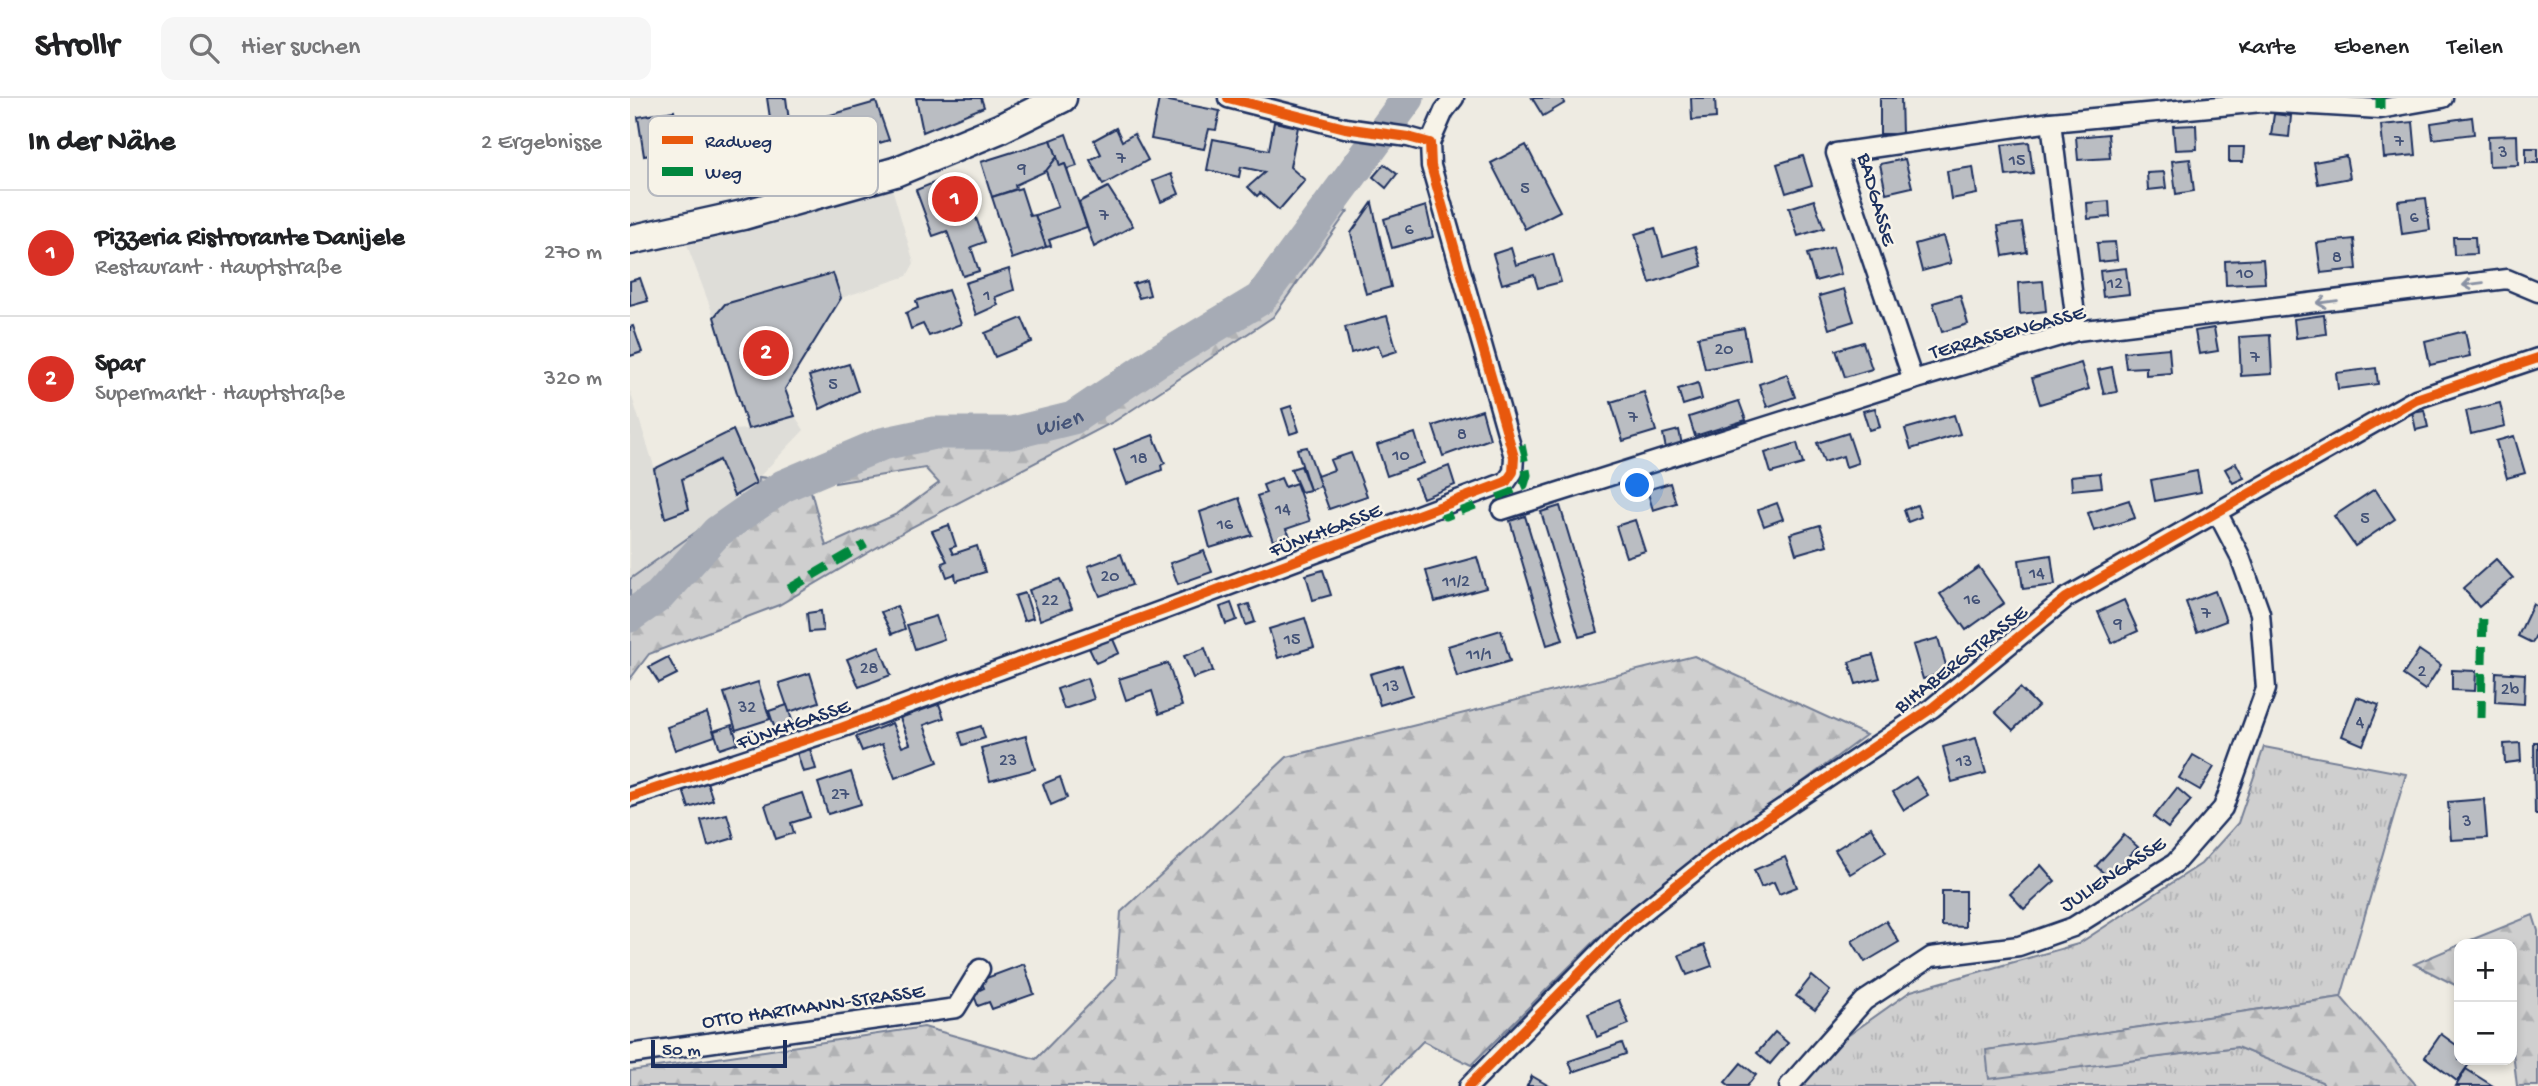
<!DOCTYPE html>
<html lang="de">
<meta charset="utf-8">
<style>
:root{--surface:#fff;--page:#f6f6f6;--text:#202124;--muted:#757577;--line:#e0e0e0;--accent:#d93025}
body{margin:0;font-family:"Gochi Hand",sans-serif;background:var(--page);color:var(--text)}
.controls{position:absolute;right:21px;bottom:21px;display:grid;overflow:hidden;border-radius:14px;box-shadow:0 4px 10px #0003}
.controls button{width:63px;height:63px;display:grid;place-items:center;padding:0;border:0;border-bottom:2px solid var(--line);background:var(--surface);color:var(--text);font:35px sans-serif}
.scale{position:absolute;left:21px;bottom:18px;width:136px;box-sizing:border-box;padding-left:7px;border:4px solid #1b2f5e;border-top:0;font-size:19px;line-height:24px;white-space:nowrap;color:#1b2f5e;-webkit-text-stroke:5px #f7f3e8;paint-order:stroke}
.you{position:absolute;left:1008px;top:388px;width:24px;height:24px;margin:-18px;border:5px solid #fff;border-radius:50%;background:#1a73e8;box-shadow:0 0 0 10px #1a73e833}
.badge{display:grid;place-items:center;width:46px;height:46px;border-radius:50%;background:var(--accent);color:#fff;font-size:23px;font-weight:700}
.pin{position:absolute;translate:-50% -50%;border:4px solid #fff;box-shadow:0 2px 7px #0006}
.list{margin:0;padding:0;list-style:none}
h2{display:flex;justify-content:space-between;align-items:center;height:91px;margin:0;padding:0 28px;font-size:30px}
h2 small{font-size:23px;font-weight:400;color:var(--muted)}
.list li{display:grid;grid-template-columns:46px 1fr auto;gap:21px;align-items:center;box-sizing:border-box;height:126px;padding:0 28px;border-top:2px solid var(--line)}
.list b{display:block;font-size:26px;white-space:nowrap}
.list p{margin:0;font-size:23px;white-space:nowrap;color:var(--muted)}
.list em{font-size:23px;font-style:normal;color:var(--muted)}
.icon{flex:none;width:38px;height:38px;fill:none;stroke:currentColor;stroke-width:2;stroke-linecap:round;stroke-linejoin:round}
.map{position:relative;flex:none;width:1908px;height:988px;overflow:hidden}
header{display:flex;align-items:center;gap:42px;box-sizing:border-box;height:98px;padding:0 35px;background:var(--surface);border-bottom:2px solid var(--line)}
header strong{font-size:33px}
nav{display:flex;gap:38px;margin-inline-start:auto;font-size:24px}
.search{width:490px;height:63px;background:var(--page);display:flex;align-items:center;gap:18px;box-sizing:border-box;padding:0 24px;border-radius:14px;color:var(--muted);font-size:26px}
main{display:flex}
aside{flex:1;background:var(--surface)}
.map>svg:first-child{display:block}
</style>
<header>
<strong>Strollr</strong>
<div class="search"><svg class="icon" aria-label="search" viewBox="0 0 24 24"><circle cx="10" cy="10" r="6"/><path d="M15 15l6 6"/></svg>Hier suchen</div>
<nav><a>Karte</a><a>Ebenen</a><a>Teilen</a></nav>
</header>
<main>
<aside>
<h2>In der Nähe<small>2 Ergebnisse</small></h2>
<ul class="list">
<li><span class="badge">1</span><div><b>Pizzeria Ristrorante Danijele</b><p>Restaurant · Hauptstraße</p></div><em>270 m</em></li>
<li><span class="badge">2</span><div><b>Spar</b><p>Supermarkt · Hauptstraße</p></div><em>320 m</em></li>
</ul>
</aside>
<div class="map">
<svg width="1908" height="988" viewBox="0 0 1908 988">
<defs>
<pattern id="grass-tufts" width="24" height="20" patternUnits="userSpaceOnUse" patternTransform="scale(1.75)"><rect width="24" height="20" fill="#cfcfcf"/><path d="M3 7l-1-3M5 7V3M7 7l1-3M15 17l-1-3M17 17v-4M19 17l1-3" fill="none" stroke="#b1b2b4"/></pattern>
<pattern id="forest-firs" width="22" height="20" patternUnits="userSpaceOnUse" patternTransform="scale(1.75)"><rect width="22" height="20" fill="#cfcfcf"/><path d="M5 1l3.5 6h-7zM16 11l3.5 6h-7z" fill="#b1b2b4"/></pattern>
</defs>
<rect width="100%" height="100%" fill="#eeebe2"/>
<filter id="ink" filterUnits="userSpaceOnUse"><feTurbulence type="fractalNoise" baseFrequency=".0143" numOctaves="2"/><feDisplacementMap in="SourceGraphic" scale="14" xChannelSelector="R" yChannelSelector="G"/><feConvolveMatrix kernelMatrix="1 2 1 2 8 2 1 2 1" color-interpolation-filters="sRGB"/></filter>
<g filter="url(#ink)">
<polygon fill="#deddd8" points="262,90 284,165 277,178 211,200 155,291 165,318 174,332 129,379 128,390 0,481 0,293 25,371 103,332 117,331 84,219 57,147"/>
<polygon fill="url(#grass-tufts)" stroke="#757f96" stroke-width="2" points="1634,649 1776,676 1711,899 1357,952 1359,980 1607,949 1693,984 1694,988 1167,988 1199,951 1281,893 1448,846 1571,766 1608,725"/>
<g fill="url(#forest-firs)" stroke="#757f96" stroke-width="2">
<polygon points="718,113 643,219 485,323 280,430 149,507 19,556 0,581 0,481 128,390 129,379 179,386 196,448 267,416 309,385 295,370 205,385 207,374 261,348 378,347 445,323 536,265 628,211 702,116"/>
<polygon points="1064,558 1236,637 984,824 841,967 793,943 750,988 0,988 0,973 294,929 406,961 486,879 491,814 657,659"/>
<polygon points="1903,817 1908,833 1908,988 1887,988 1882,946 1882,846 1831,846"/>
<polygon points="1829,847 1829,889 1784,866"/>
<polygon points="1711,899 1787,988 1694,988 1692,984 1607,949 1359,981 1356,952"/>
</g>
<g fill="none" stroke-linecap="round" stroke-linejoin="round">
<path stroke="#a6abb5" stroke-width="33" id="s1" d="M0,518L29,498L87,434L153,388L252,346L304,335H382L443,320L527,263L630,201L778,0"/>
</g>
<g fill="#babdc2" stroke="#1b2f5e" stroke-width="2">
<polygon points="137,0 156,0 160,30 142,33"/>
<polygon points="286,0 351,0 354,9 293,34"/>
<polygon points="902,0 932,0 935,5 913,18"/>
<polygon points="1061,0 1085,0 1086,20 1062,22"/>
<polygon points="1250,0 1271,0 1272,36 1250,36"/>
<polygon points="529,1 590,13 586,32 579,31 574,51 521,41"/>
<polygon points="246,4 259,42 201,60 190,20"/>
<polygon points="44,13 50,52 14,58 8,19"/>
<polygon points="1644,16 1661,18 1659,39 1641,37"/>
<polygon points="1842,19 1844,36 1803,41 1801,25"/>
<polygon points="644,24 668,29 660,69 675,82 649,112 630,95 627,98 618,89 635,74 611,69 609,79 577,72 583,41 639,52"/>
<polygon points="1783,24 1786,57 1754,60 1751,27"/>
<polygon points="1566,27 1567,51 1545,52 1543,28"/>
<polygon points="486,30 492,43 504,36 518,62 473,87 460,62 471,56 464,42"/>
<polygon points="436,36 447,68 437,71 435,66 430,68 421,42"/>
<polygon points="1478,36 1480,60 1448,62 1446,39"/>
<polygon points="1887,37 1888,67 1859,68 1858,38"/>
<polygon points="421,42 427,59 416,73 385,87 386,91 362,99 351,64"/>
<polygon points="1399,44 1403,75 1376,78 1372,47"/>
<polygon points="896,47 930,113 895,131 861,65"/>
<polygon points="1599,49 1614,49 1613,64 1599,64"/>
<rect x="1896" y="50" width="12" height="15"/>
<polygon points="1173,58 1182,87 1156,95 1147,66"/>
<polygon points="1716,58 1720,80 1688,86 1684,64"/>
<polygon points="427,59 430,68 435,66 457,129 419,142 421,148 416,149 405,117 428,109 416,73"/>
<polygon points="1275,61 1282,89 1256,95 1250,66"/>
<polygon points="1560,61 1564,93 1546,96 1542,63"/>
<polygon points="754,66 767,76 756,90 743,79"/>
<polygon points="1343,69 1347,96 1321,101 1317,73"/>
<polygon points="1534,74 1536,90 1518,92 1517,75"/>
<polygon points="541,76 549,96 531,104 523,83"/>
<polygon points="306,84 309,93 333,85 355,144 341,149 349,173 333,178 317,133 303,138 286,92"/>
<polygon points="478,89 503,128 464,149 449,104"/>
<polygon points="391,90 400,118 405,117 416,149 382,161 362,99"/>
<polygon points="1796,100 1800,132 1772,136 1768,103"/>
<polygon points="1184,102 1194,130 1168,138 1159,110"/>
<polygon points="1479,103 1480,119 1458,121 1457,105"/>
<polygon points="742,105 761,189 736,196 721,135"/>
<polygon points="796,108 803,139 762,150 754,121"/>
<polygon points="1392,125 1397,154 1373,158 1368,128"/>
<polygon points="1025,130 1033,158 1066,148 1072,168 1020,185 1005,136"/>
<polygon points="1313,138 1321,165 1292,173 1285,146"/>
<polygon points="1823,139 1845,139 1846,156 1824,157"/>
<polygon points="1724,141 1727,171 1691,175 1687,145"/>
<polygon points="1485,144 1487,162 1469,164 1467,145"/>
<polygon points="1203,149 1211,176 1185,183 1177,156"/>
<polygon points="881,150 886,167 923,156 931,184 908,190 904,177 872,186 863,156"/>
<polygon points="1633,161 1635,185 1596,187 1595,163"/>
<polygon points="1496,170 1499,196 1473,199 1470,173"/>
<polygon points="379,171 384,192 365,199 368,207 346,217 335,185"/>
<polygon points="203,175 211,200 155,291 165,318 118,331 84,219 95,206"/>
<polygon points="10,180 18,203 0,208 0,183"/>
<polygon points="516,182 520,197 509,200 503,186"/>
<polygon points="1413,183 1416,213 1390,216 1388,185"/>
<polygon points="1214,191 1224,223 1199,231 1189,198"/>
<polygon points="318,192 331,226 299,238 293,226 281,231 276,215 288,210 286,203"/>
<polygon points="1330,197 1338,226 1312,234 1303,205"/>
<polygon points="1694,217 1696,236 1666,240 1664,221"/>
<polygon points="757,218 767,253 752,258 748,247 721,255 715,229"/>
<polygon points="392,220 402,244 365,259 355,235"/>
<polygon points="3,228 12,254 0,258 0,229"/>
<polygon points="1114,230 1120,262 1075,271 1068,239"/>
<polygon points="1584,230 1588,253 1569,256 1565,233"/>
<polygon points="1835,233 1840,258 1800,267 1795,243"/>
<polygon points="1640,237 1642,276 1611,278 1609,239"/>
<polygon points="1233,244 1242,271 1215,279 1206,252"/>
<polygon points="1539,250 1541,275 1516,277 1516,269 1496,270 1494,254"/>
<polygon points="1451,265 1459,291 1410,306 1402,280"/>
<polygon points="219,266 228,293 190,311 179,278"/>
<polygon points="1482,269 1487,294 1474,296 1468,272"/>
<polygon points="1746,270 1748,286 1708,291 1706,275"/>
<polygon points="1157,276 1165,299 1137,309 1129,286"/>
<polygon points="1068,285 1072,301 1053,307 1048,291"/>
<polygon points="1014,294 1026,333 993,343 981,304"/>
<polygon points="1109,303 1116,322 1065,338 1059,319"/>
<polygon points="1870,305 1875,328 1841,336 1836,313"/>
<polygon points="661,308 669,333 660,336 652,311"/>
<polygon points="1245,310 1250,329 1239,332 1233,313"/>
<polygon points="852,312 860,341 813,358 803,328"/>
<polygon points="1794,312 1798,329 1786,332 1782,314"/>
<polygon points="1324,317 1330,336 1281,351 1275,331"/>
<polygon points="103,332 126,385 104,398 89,362 52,381 59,411 35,420 24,371"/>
<polygon points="1049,332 1052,347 1036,351 1033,336"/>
<polygon points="785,335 794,365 757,378 747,347"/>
<polygon points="1218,335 1228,365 1216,369 1213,358 1194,364 1187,345"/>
<polygon points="523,337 535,365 531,367 532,372 497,386 484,352"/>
<polygon points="1884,338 1895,375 1877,380 1866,343"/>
<polygon points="1167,345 1173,366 1141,375 1135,355"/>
<polygon points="677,349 691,388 680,392 667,351"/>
<polygon points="721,355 737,398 699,411 687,378 704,372 700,362"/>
<polygon points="1606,365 1614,380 1603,385 1595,371"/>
<polygon points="671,368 680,392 671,394 661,371"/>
<polygon points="819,368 825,387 793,400 785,381"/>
<polygon points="1567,373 1571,394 1525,403 1521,382"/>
<polygon points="1470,375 1472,389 1442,392 1441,378"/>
<polygon points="651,380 655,389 666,385 680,423 656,431 660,438 643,443 627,398 636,395 633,387"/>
<polygon points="1040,385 1046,405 1023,412 1017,392"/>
<polygon points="1745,391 1765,421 1725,448 1704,418"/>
<polygon points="609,400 622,437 580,450 570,414"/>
<polygon points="1499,402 1505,420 1464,433 1458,415"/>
<polygon points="1147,405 1153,421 1134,428 1128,412"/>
<polygon points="1287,407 1291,419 1278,424 1274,412"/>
<polygon points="930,408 968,534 949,539 911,414"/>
<polygon points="895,418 933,542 917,547 880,423"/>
<polygon points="1005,422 1015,453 996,459 986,428"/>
<polygon points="319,427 326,448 320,450 323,456 347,448 355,474 326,483 325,476 317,479 312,465 317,463 302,433"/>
<polygon points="1190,427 1197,447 1166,456 1160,436"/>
<polygon points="574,453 582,474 548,486 540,465"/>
<polygon points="491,456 502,487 470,498 458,468"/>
<polygon points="1421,457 1425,487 1393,491 1389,462"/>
<polygon points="847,459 856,490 805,504 796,473"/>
<polygon points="1866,461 1883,480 1849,509 1833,490"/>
<polygon points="1349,469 1374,505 1336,532 1310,496"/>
<polygon points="693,472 701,497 683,502 676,477"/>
<polygon points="430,481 442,510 410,522 399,492"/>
<polygon points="1585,493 1596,523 1567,534 1556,504"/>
<polygon points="395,495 403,520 394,523 385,498"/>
<polygon points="1494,502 1508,533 1482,545 1468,514"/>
<polygon points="601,505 607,522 596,526 590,509"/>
<polygon points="619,506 625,524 616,527 610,509"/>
<polygon points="1903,506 1908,509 1908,533 1902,545 1888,538"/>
<polygon points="267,508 275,531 262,536 251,514"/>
<polygon points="191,513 193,533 179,534 177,515"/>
<polygon points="306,518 314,541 285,551 277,527"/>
<polygon points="675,520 684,549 648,560 639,531"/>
<polygon points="871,532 880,563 827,579 818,548"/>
<polygon points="482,539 489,555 466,565 459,550"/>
<polygon points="1308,540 1318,574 1293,581 1283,547"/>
<polygon points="249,548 261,577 229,589 217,561"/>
<polygon points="575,550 583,573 563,580 554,558"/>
<polygon points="1789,552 1811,567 1795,592 1773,577"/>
<polygon points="1243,557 1250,580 1226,586 1219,564"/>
<polygon points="38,559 47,576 29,585 19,569"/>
<polygon points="538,565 552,608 529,616 522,593 496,602 489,581"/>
<polygon points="772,567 782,597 750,607 740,576"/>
<polygon points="1822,572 1846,573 1845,593 1822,592"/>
<polygon points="1866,574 1895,576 1894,606 1865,604"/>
<polygon points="180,575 189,604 159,614 149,585"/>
<polygon points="457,580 464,601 434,611 427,591"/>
<polygon points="128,584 140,621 106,632 94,595"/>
<polygon points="1390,590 1408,608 1383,632 1365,614"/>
<polygon points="1727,599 1749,607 1733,647 1712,638"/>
<polygon points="309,606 314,620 294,627 308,664 265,680 252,646 232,653 226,639 262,625 272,649 280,646 270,620"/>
<polygon points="157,607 163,625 145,631 139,613"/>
<polygon points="77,615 85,638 45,652 37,629"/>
<polygon points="102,627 108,645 90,651 84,633"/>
<polygon points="351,628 355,640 333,647 329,635"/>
<polygon points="396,638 405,671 360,683 351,650"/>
<polygon points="1346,640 1356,675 1322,684 1313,649"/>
<polygon points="1904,644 1908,644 1908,716 1905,716"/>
<polygon points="1890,645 1891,663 1875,665 1874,646"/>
<polygon points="180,651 186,671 173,674 167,655"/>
<polygon points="1563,657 1584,669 1570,692 1549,680"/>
<polygon points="221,674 231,706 198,716 188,685"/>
<polygon points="430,679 437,700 421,707 413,686"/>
<polygon points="1286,679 1298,697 1274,712 1263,694"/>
<polygon points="77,684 83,702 59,710 53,692"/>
<polygon points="1547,690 1561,702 1538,730 1524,719"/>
<polygon points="172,695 180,719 161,725 164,735 146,741 135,707"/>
<polygon points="1854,701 1857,740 1821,742 1818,704"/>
<polygon points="97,716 104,740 78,748 71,722"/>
<polygon points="1241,729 1256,754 1220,776 1205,752"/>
<polygon points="1494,737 1508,749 1479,780 1466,768"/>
<polygon points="1155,759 1167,789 1149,796 1144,784 1131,789 1124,772"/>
<polygon points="1411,767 1425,783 1394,811 1380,796"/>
<polygon points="1312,793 1335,793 1335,829 1312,828"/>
<polygon points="1256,823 1269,844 1235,864 1222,843"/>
<polygon points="1074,847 1082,868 1057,877 1049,857"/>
<polygon points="394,866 404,896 362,911 359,904 348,908 343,895 354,890 351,882"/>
<polygon points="1182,878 1200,893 1185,912 1166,898"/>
<polygon points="989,902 999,926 967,939 958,915"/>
<polygon points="1145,934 1158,945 1140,966 1127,955"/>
<polygon points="1811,936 1829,949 1829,962 1842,962 1827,983 1795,959"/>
<polygon points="992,945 996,956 943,974 939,963"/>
<polygon points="1111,965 1126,977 1117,988 1100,988 1095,984"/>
<polygon points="1836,971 1863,988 1826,988"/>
<polygon points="902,978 919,988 897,988"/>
</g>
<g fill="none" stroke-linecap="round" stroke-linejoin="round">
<g stroke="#1b2f5e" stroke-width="23">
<g id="minor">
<polyline points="1421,24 1447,233"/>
<polyline points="800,45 814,13 824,0"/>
<polyline points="1283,282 1206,55 1421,24 1632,4 1750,11 1813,0"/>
<polyline points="872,412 1283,282 1447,233 1877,181 1908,194"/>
<polyline points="0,699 211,630 536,511 876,384 883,374 884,359 801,68 800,45 778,39 715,30 598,0"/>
<polyline points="0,956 326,910 350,871"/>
<polyline points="839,988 998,826 1092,751 1302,610 1436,500 1786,301 1908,260"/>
<polyline points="1159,988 1234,903 1301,859 1389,848 1443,829 1545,765 1593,710 1636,591 1630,515 1609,456 1587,414"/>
</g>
</g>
<g stroke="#1b2f5e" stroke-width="33">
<polyline id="primary" points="0,142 113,117 265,74 369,31 432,0"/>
</g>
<use href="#minor" stroke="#f7f3e8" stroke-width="18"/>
<use href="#primary" stroke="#f7f3e8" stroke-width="28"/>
<g stroke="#00873e" stroke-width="9" stroke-dasharray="18 9" stroke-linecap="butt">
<polyline points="1750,0 1750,11"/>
<polyline points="867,398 894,387 897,377 891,347"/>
<polyline points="808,409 816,418 845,407"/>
<polyline points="159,491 236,446"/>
<polyline points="1851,620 1853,515"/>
</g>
<g stroke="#f7f3e8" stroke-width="15">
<g id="cycleway">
<polyline points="0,699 211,630 536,511 876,384 883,374 884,359 801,68 800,45 778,39 715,30 598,0"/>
<polyline points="839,988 998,826 1092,751 1302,610 1436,500 1786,301 1908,260"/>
</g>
</g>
<use href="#cycleway" stroke="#e8590c" stroke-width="10"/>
</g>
<defs><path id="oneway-shaft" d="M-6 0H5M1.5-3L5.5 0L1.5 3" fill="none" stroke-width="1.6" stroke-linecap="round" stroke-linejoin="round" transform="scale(1.75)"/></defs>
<g stroke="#8991a3">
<use href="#oneway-shaft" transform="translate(1843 186) rotate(173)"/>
<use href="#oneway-shaft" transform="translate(1697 204) rotate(173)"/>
</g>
</g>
<g text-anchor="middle" stroke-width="5" stroke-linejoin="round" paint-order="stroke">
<g font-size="18" fill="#435277">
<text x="1769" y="48">7</text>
<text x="1873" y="59">3</text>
<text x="491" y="65">7</text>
<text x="1387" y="67">15</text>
<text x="392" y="75">9</text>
<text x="895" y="95">5</text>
<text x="474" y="122">7</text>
<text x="1784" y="124">6</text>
<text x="779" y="136">6</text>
<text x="1707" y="164">8</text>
<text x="1615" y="180">10</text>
<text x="1485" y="190">12</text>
<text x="357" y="202">1</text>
<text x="1094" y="256">20</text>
<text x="1625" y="264">7</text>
<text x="203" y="291">5</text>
<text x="1003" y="324">7</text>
<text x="832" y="341">8</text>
<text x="771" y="362">10</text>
<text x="509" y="365">18</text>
<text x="653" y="416">14</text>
<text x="1735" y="425">5</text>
<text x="595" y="431">16</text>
<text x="1407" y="480">14</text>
<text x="480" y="483">20</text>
<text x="826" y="488">11/2</text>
<text x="1342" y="506">16</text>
<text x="420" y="507">22</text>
<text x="1576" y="520">7</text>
<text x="1488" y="530">9</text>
<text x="662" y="546">15</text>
<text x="849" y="561">11/1</text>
<text x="239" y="575">28</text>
<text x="1792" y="578">2</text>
<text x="761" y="593">13</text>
<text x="1880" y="596">2b</text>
<text x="117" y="614">32</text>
<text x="1730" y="629">4</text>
<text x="378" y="667">23</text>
<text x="1334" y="668">13</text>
<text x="210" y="701">27</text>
<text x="1837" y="728">3</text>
</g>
<g font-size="21" fill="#1b2f5e" stroke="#f7f3e8">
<text transform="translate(1248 101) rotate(74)" y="7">BADGASSE</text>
<text transform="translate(1377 233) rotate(-15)" y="7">TERRASSENGASSE</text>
<text transform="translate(695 431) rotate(-21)" y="7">FÜNKHGASSE</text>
<text transform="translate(1330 560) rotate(-38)" y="7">BIHABERGSTRASSE</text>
<text transform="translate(163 625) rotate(-19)" y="7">FÜNKHGASSE</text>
<text transform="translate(1482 775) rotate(-33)" y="7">JULIENGASSE</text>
<text transform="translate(183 907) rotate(-8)" y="7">OTTO HARTMANN-STRASSE</text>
</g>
<g font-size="23" font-style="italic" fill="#455478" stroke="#f7f3e8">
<text dy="8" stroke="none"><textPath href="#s1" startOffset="488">Wien</textPath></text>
</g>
</g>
<rect x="18" y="18" width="230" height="80" rx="10" fill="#f7f3e8" stroke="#b5b8bf" stroke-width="2"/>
<rect x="32" y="38" width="31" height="8" fill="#e8590c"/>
<rect x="32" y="69" width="31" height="9" fill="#00873e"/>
<g font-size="19" fill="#1b2f5e">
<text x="75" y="49">Radweg</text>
<text x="75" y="80">Weg</text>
</g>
</svg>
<div class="controls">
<button>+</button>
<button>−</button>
</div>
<div class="scale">50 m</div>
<div class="you"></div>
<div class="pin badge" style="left:325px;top:101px">1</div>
<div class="pin badge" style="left:136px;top:255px">2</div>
</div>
</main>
